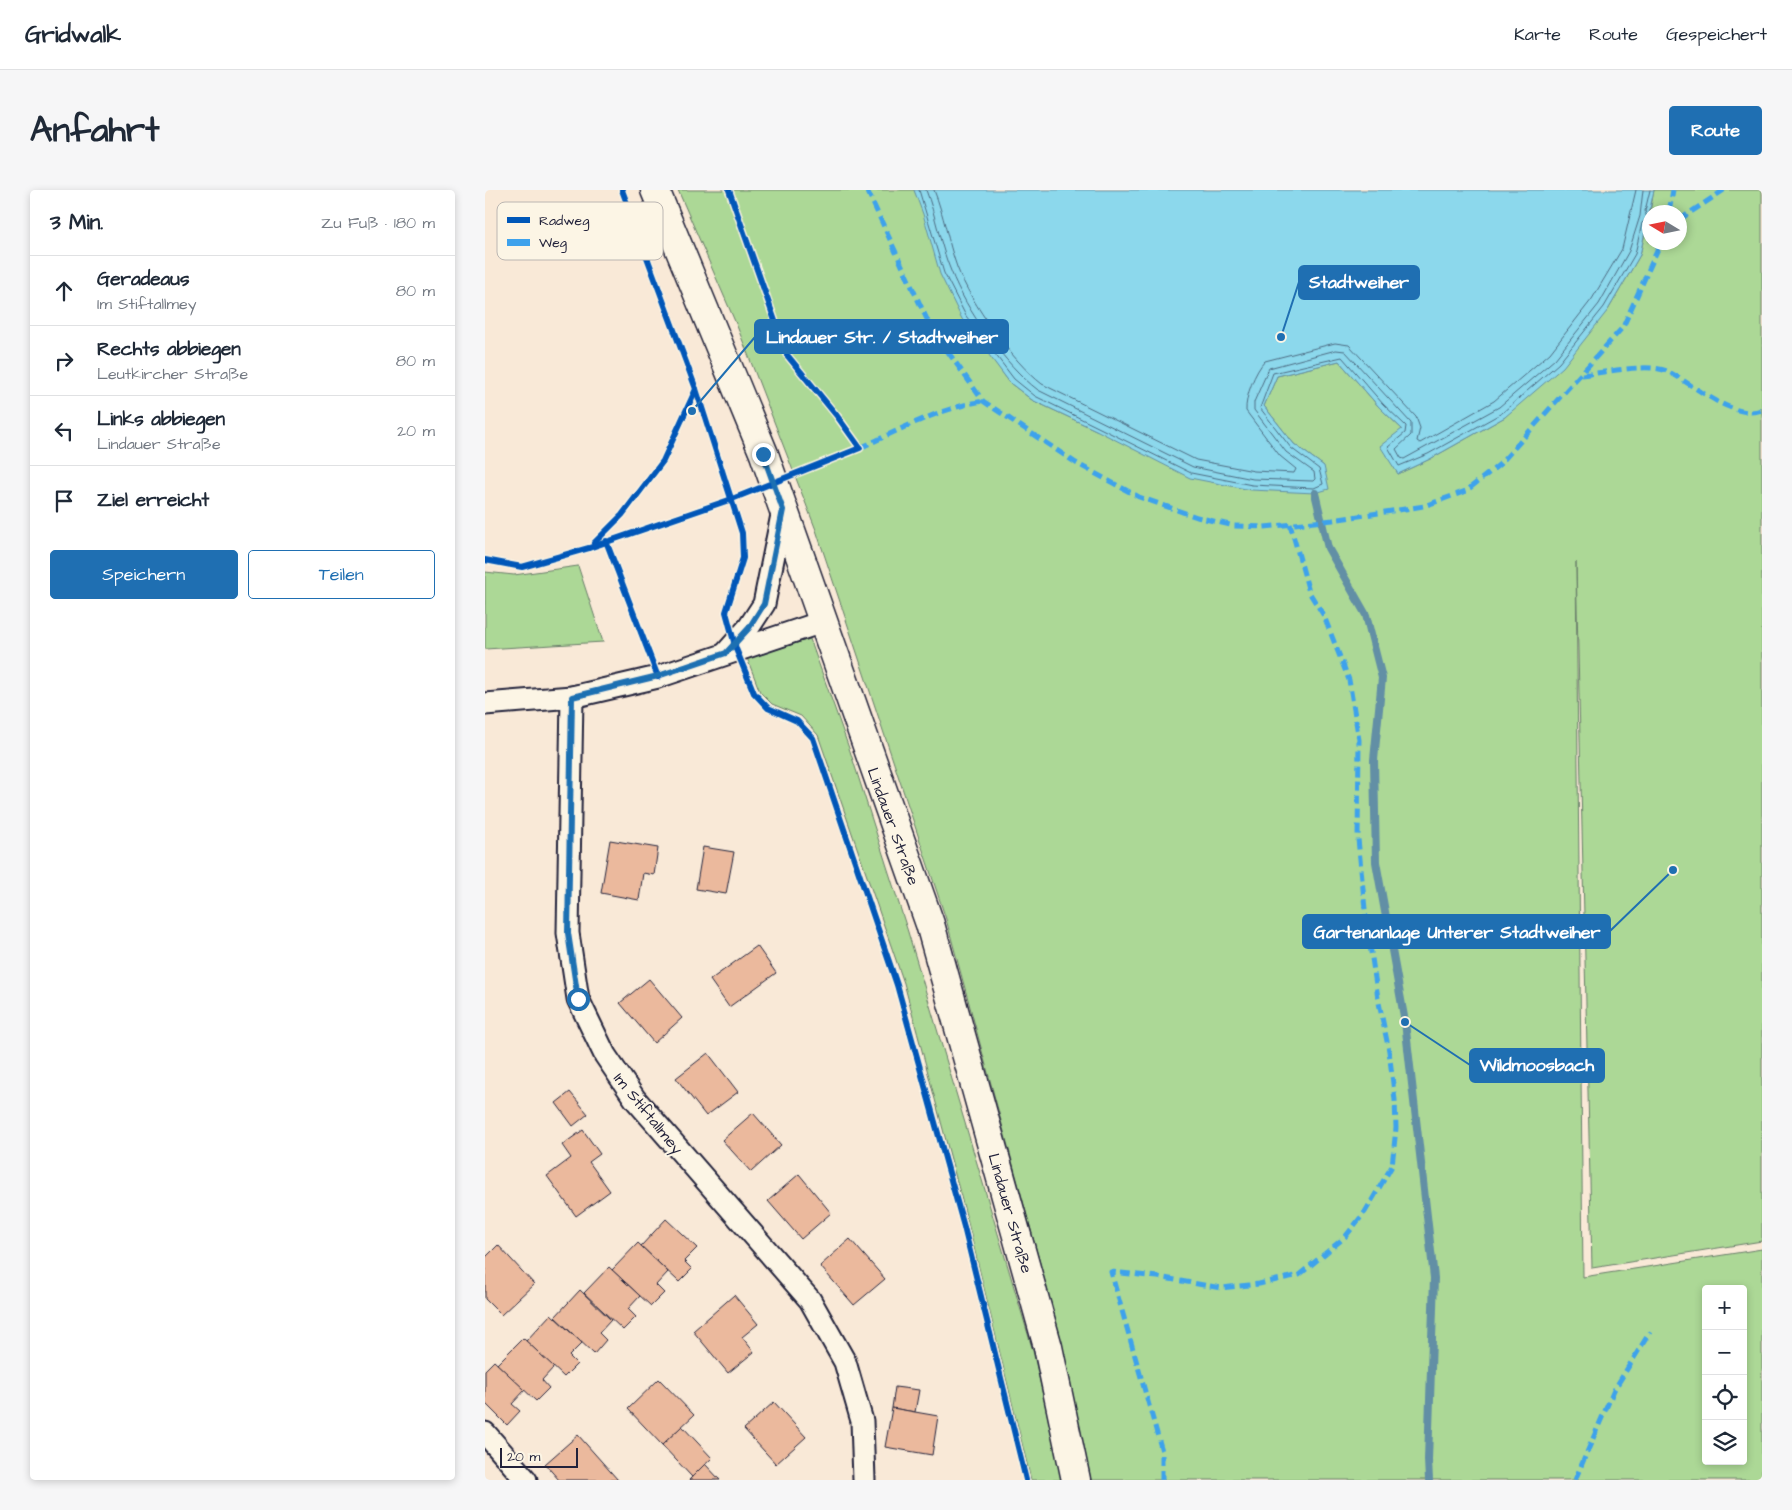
<!DOCTYPE html>
<html lang="de">
<meta charset="utf-8">
<style>
:root{--surface:#fff;--page:#f6f6f7;--text:#1f2937;--muted:#747a83;--line:#e0e1e3;--accent:#1f6fb2}
body{margin:0;font-family:"Architects Daughter",sans-serif;background:var(--page);color:var(--text)}
.controls{position:absolute;right:15px;bottom:15px;display:grid;overflow:hidden;border-radius:5px;box-shadow:0 2px 8px #0003}
.controls button{width:45px;height:45px;display:grid;place-items:center;padding:0;border:0;border-bottom:1px solid var(--line);background:var(--surface);color:var(--text);font:25px sans-serif}
.compass{position:absolute;left:1157px;top:15px;width:45px;height:45px;border-radius:50%;background:var(--surface);box-shadow:0 2px 8px #0003;rotate:280deg}
.scale{position:absolute;left:15px;bottom:12px;width:78px;box-sizing:border-box;padding-left:5px;border:2px solid #22223b;border-top:0;font-size:14px;line-height:18px;white-space:nowrap;color:#22223b;-webkit-text-stroke:4px #fcf5e5;paint-order:stroke}
.stop{position:absolute;width:15px;height:15px;margin:-11px;border:4px solid #1f6fb2;border-radius:50%;background:#fff}
.stop.end{background:#1f6fb2;border-color:#fff;box-shadow:0 1px 5px #0008}
.list{margin:0;padding:0;list-style:none}
h2{display:flex;justify-content:space-between;align-items:center;height:65px;margin:0;padding:0 20px;font-size:21px}
h2 small{font-size:16px;font-weight:400;color:var(--muted)}
.list li{display:grid;grid-template-columns:32px 1fr auto;gap:15px;align-items:center;box-sizing:border-box;height:70px;padding:0 20px;border-top:1px solid var(--line)}
.list b{display:block;font-size:19px;white-space:nowrap}
.list p{margin:0;font-size:16px;white-space:nowrap;color:var(--muted)}
.list em{font-size:16px;font-style:normal;color:var(--muted)}
.actions{display:flex;gap:10px;padding:15px 20px}
.actions a{flex:1;padding:11px 0;border:1px solid var(--accent);border-radius:5px;text-align:center;font-size:18px;color:var(--accent)}
.actions .main{background:var(--accent);color:#fff}
.icon{flex:none;width:28px;height:28px;fill:none;stroke:currentColor;stroke-width:2;stroke-linecap:round;stroke-linejoin:round}
.map{position:relative;flex:none;width:1277px;height:1290px;overflow:hidden;border-radius:5px}
header{display:flex;align-items:center;gap:30px;box-sizing:border-box;height:70px;padding:0 25px;background:var(--surface);border-bottom:1px solid var(--line)}
header strong{font-size:24px}
nav{display:flex;gap:28px;margin-inline-start:auto;font-size:18px}
.intro{display:flex;align-items:center;justify-content:space-between;box-sizing:border-box;height:120px;padding:0 30px}
h1{margin:0;font-size:35px}
.button{padding:12px 22px;border-radius:5px;background:var(--accent);color:#fff;font-size:18px;font-weight:700}
main{display:flex;gap:30px;padding:0 30px}
aside{flex:1;background:var(--surface);border-radius:5px;box-shadow:0 2px 8px #0003}
.map>svg:first-child{display:block}
</style>
<header>
<strong>Gridwalk</strong>
<nav><a>Karte</a><a>Route</a><a>Gespeichert</a></nav>
</header>
<div class="intro"><h1>Anfahrt</h1><a class="button">Route</a></div>
<main>
<aside>
<h2>3 Min.<small>Zu Fuß · 180 m</small></h2>
<ul class="list">
<li><svg class="icon" aria-label="ahead" viewBox="0 0 24 24"><path d="M12 20V5M6 11l6-6 6 6"/></svg><div><b>Geradeaus</b><p>Im Stiftallmey</p></div><em>80 m</em></li>
<li><svg class="icon" aria-label="right" viewBox="0 0 24 24"><path d="M7 20v-9h11M14 6l5 5-5 5"/></svg><div><b>Rechts abbiegen</b><p>Leutkircher Straße</p></div><em>80 m</em></li>
<li><svg class="icon" aria-label="left" viewBox="0 0 24 24"><path d="M17 20v-9H6M10 6l-5 5 5 5"/></svg><div><b>Links abbiegen</b><p>Lindauer Straße</p></div><em>20 m</em></li>
<li><svg class="icon" aria-label="arrive" viewBox="0 0 24 24"><path d="M6 21V4h12l-3 4 3 4H6"/></svg><div><b>Ziel erreicht</b></div></li>
</ul>
<div class="actions"><a class="main">Speichern</a><a>Teilen</a></div>
</aside>
<div class="map">
<svg width="1277" height="1290" viewBox="0 0 1277 1290">
<rect width="100%" height="100%" fill="#f9e9d7"/>
<filter id="ink" filterUnits="userSpaceOnUse"><feTurbulence type="fractalNoise" baseFrequency=".02" numOctaves="2"/><feDisplacementMap in="SourceGraphic" scale="10" xChannelSelector="R" yChannelSelector="G"/><feConvolveMatrix kernelMatrix="1 2 1 2 8 2 1 2 1" color-interpolation-filters="sRGB"/></filter>
<g filter="url(#ink)">
<g fill="#acd896" stroke="#677d68" fill-rule="evenodd">
<path d="M193,0H429L505,165L525,193L547,210L611,240L839,276L809,254L779,216L792,186L854,171L894,217L917,239L913,284L945,269L1020,227L1123,120L1155,65L1164,25V52H1194V22H1165L1169,0H1277V1051L1107,1078L1091,372L1098,1087L1277,1059V1290H606L577,1154L461,729L331,340L252,136ZM1221,1099H1258V1271H1221Z"/>
<polygon points="93,376 118,452 0,459 0,382 29,385"/>
<polygon points="325,449 365,561 423,742 548,1161 577,1290 546,1290 483,1033 419,793 333,545 316,526 287,514 275,502 262,468"/>
</g>
<polygon fill="#8cd8ec" stroke="#628fa5" points="429,0 1169,0 1155,65 1123,120 1078,177 1020,227 945,269 913,284 895,256 917,239 894,217 854,171 792,186 779,216 809,254 839,276 844,299 830,303 766,300 705,288 611,240 547,210 525,193 477,129 455,84 438,24"/>
<g fill="none" stroke-linecap="round" stroke-linejoin="round">
<g stroke="#4c6b82" stroke-width="1">
<polyline points="434,0 459,83 481,126 529,189 550,206 706,283 767,295 829,298 838,294 834,279 806,258 775,218 788,183 857,167 898,214 921,236 920,243 903,257 914,276 943,264 1017,223 1074,173 1119,117 1150,64 1157,33 1162,28 1160,21 1165,0"/>
<path d="M441,0C451,26 455,55 466,81C481,120 520,175 553,200L708,277L768,289L828,291L830,289L829,282L801,262L769,220V212L784,178L851,160L860,161L926,233V245L911,259L916,268L919,269L1014,217L1070,169L1114,114L1144,61L1155,26L1158,0"/>
<path d="M449,0C459,25 463,52 472,77C486,113 527,171 557,194L711,270L769,281L809,283L811,279L795,266L761,221C760,207 770,181 780,171L850,153L864,155L931,227L935,238L932,251L935,253L1009,211L1065,163L1107,109L1137,59L1151,0"/>
</g>
<polyline stroke="#628fa5" stroke-width="8" points="830,303 843,358 881,425 897,488 889,570 891,672 920,832 949,1088 943,1270 944,1290"/>
</g>
<g fill="#ebb99d" stroke="#22223b">
<polygon points="125,650 173,658 169,685 158,683 154,710 116,703"/>
<polygon points="218,657 249,662 241,704 211,699"/>
<polygon points="272,756 291,783 244,817 225,790"/>
<polygon points="164,789 197,828 169,853 135,813"/>
<polygon points="223,863 253,902 221,926 191,888"/>
<polygon points="85,902 103,924 88,936 71,913"/>
<polygon points="268,923 296,955 266,982 237,950"/>
<polygon points="98,940 115,964 104,972 125,1001 91,1026 62,986 86,968 77,955"/>
<polygon points="314,984 346,1023 316,1049 283,1011"/>
<polygon points="181,1029 212,1058 199,1071 207,1079 194,1092 156,1056"/>
<polygon points="365,1049 400,1089 369,1115 335,1076"/>
<polygon points="153,1053 183,1082 171,1095 179,1103 166,1116 127,1080"/>
<polygon points="13,1055 49,1094 16,1125 0,1109 0,1068"/>
<polygon points="124,1077 155,1106 143,1119 151,1127 138,1140 99,1103"/>
<polygon points="95,1100 126,1130 114,1143 121,1150 109,1164 70,1127"/>
<polygon points="249,1105 273,1134 257,1147 269,1162 243,1183 208,1141"/>
<polygon points="66,1124 97,1153 84,1166 92,1174 79,1187 41,1151"/>
<polygon points="38,1148 69,1177 57,1190 64,1198 51,1211 12,1174"/>
<polygon points="9,1171 40,1200 27,1214 35,1221 22,1235 0,1213 0,1180"/>
<polygon points="174,1189 209,1225 177,1255 143,1219"/>
<polygon points="410,1197 434,1200 430,1222 407,1218"/>
<polygon points="289,1212 321,1247 291,1274 259,1239"/>
<polygon points="407,1218 453,1226 447,1265 400,1257"/>
<polygon points="197,1236 227,1268 207,1287 177,1255"/>
<polygon points="93,1245 133,1290 74,1290 60,1274"/>
<polygon points="220,1274 235,1290 204,1290"/>
</g>
<g fill="none" stroke-linecap="round" stroke-linejoin="round">
<g stroke="#22223b" stroke-width="25">
<g id="street">
<polyline points="241,463 264,437 279,414 298,320"/>
<polyline points="87,507 83,743 93,809 120,865 150,909 325,1110 360,1172 377,1231 379,1290"/>
<polyline points="0,514 87,507 173,487 337,432"/>
<polyline points="0,1243 41,1290"/>
</g>
</g>
<g stroke="#22223b" stroke-width="31">
<polyline id="secondary" points="170,0 279,264 445,734 563,1157 591,1290"/>
</g>
<use href="#street" stroke="#fcf5e5" stroke-width="21"/>
<use href="#secondary" stroke="#fcf5e5" stroke-width="28"/>
<g stroke="#3ea2ec" stroke-width="5" stroke-dasharray="10 5" stroke-linecap="butt">
<polyline points="382,0 446,138 498,211 591,273 654,307 712,327 749,336 779,337 848,330 939,316 981,301 1015,274 1138,137 1176,52"/>
<polyline points="1184,22 1188,0"/>
<polyline points="1194,30 1239,0"/>
<path d="M1097,185C1119,183 1164,172 1184,182C1208,194 1249,231 1277,220"/>
<path d="M375,258C414,240 455,218 498,211"/>
<polyline points="677,1290 677,1261 626,1082 673,1087 736,1098 774,1094 814,1085 860,1047 880,1022 907,976 911,938 910,910 904,861 893,808 881,729 873,649 874,550 864,490 839,426 824,402 805,334"/>
<polyline points="1090,1290 1129,1200 1165,1142"/>
</g>
<g stroke="#fcf5e5" stroke-width="9">
<g id="cycleway">
<polyline points="137,0 211,199 257,343 258,368 241,422 251,459 269,503 283,518 312,531 328,548 412,795 479,1037 541,1290"/>
<polyline points="121,351 173,487"/>
<polyline points="109,353 137,325 178,271 211,199"/>
<polyline points="0,370 37,377 104,358 247,309 375,258 352,226 302,165 244,0"/>
</g>
</g>
<use href="#cycleway" stroke="#0057b8" stroke-width="6"/>
</g>
</g>
<g fill="none" stroke-linecap="round" stroke-linejoin="round" filter="url(#ink)">
<polyline stroke="#1f6fb2" stroke-width="6" points="93,809 83,743 87,507 173,486 241,463 264,438 279,414 298,320 278,264"/>
</g>
<g text-anchor="middle" stroke-width="4" stroke-linejoin="round" paint-order="stroke">
<g font-size="16" fill="#22223b" stroke="#fcf5e5">
<text transform="translate(409 636) rotate(70)" y="6">Lindauer Straße</text>
<text transform="translate(164 923) rotate(51)" y="6">Im Stiftallmey</text>
<text transform="translate(526 1023) rotate(74)" y="6">Lindauer Straße</text>
</g>
</g>
<rect x="12" y="12" width="166" height="58" rx="8" fill="#fcf5e5" stroke="#bbb6b2" stroke-width="1"/>
<rect x="22" y="27" width="23" height="6" fill="#0057b8"/>
<rect x="22" y="49" width="23" height="7" fill="#3ea2ec"/>
<g font-size="14" fill="#22223b">
<text x="54" y="35">Radweg</text>
<text x="54" y="57">Weg</text>
</g>
<path fill="none" stroke="#1f6fb2" stroke-width="2" d="M796 147L814 92M207 221L270 147M1188 680L1125 741M920 832L985 875"/>
<g fill="#1f6fb2" stroke="#fcf5e5" stroke-width="2">
<circle cx="796" cy="147" r="5"/>
<circle cx="207" cy="221" r="5"/>
<circle cx="1188" cy="680" r="5"/>
<circle cx="920" cy="832" r="5"/>
</g>
<g fill="#1f6fb2" stroke="#1f6fb2" stroke-width="2">
<rect x="814" y="76" width="120" height="33" rx="5"/>
<rect x="270" y="130" width="253" height="33" rx="5"/>
<rect x="818" y="725" width="307" height="33" rx="5"/>
<rect x="985" y="859" width="134" height="33" rx="5"/>
</g>
<g font-size="18" text-anchor="middle" font-weight="bold" fill="#fff">
<text x="874" y="98">Stadtweiher</text>
<text x="397" y="153">Lindauer Str. / Stadtweiher</text>
<text x="972" y="748">Gartenanlage Unterer Stadtweiher</text>
<text x="1052" y="881">Wildmoosbach</text>
</g>
</svg>
<div class="controls">
<button>+</button>
<button>−</button>
<button><svg class="icon" aria-label="locate" viewBox="0 0 24 24"><circle cx="12" cy="12" r="6"/><path d="M12 2v4M12 18v4M2 12h4M18 12h4"/></svg></button>
<button><svg class="icon" aria-label="layers" viewBox="0 0 24 24"><path d="M12 4l9 5-9 5-9-5zM3 14l9 5 9-5"/></svg></button>
</div>
<svg class="compass" viewBox="-18 -18 36 36"><path d="M0-13l5 13h-10z" fill="#e53935"/><path d="M0 13l5-13h-10z" fill="#747a83"/></svg>
<div class="scale">20 m</div>
<div class="stop" style="left:93px;top:809px"></div>
<div class="stop end" style="left:278px;top:264px"></div>
</div>
</main>
